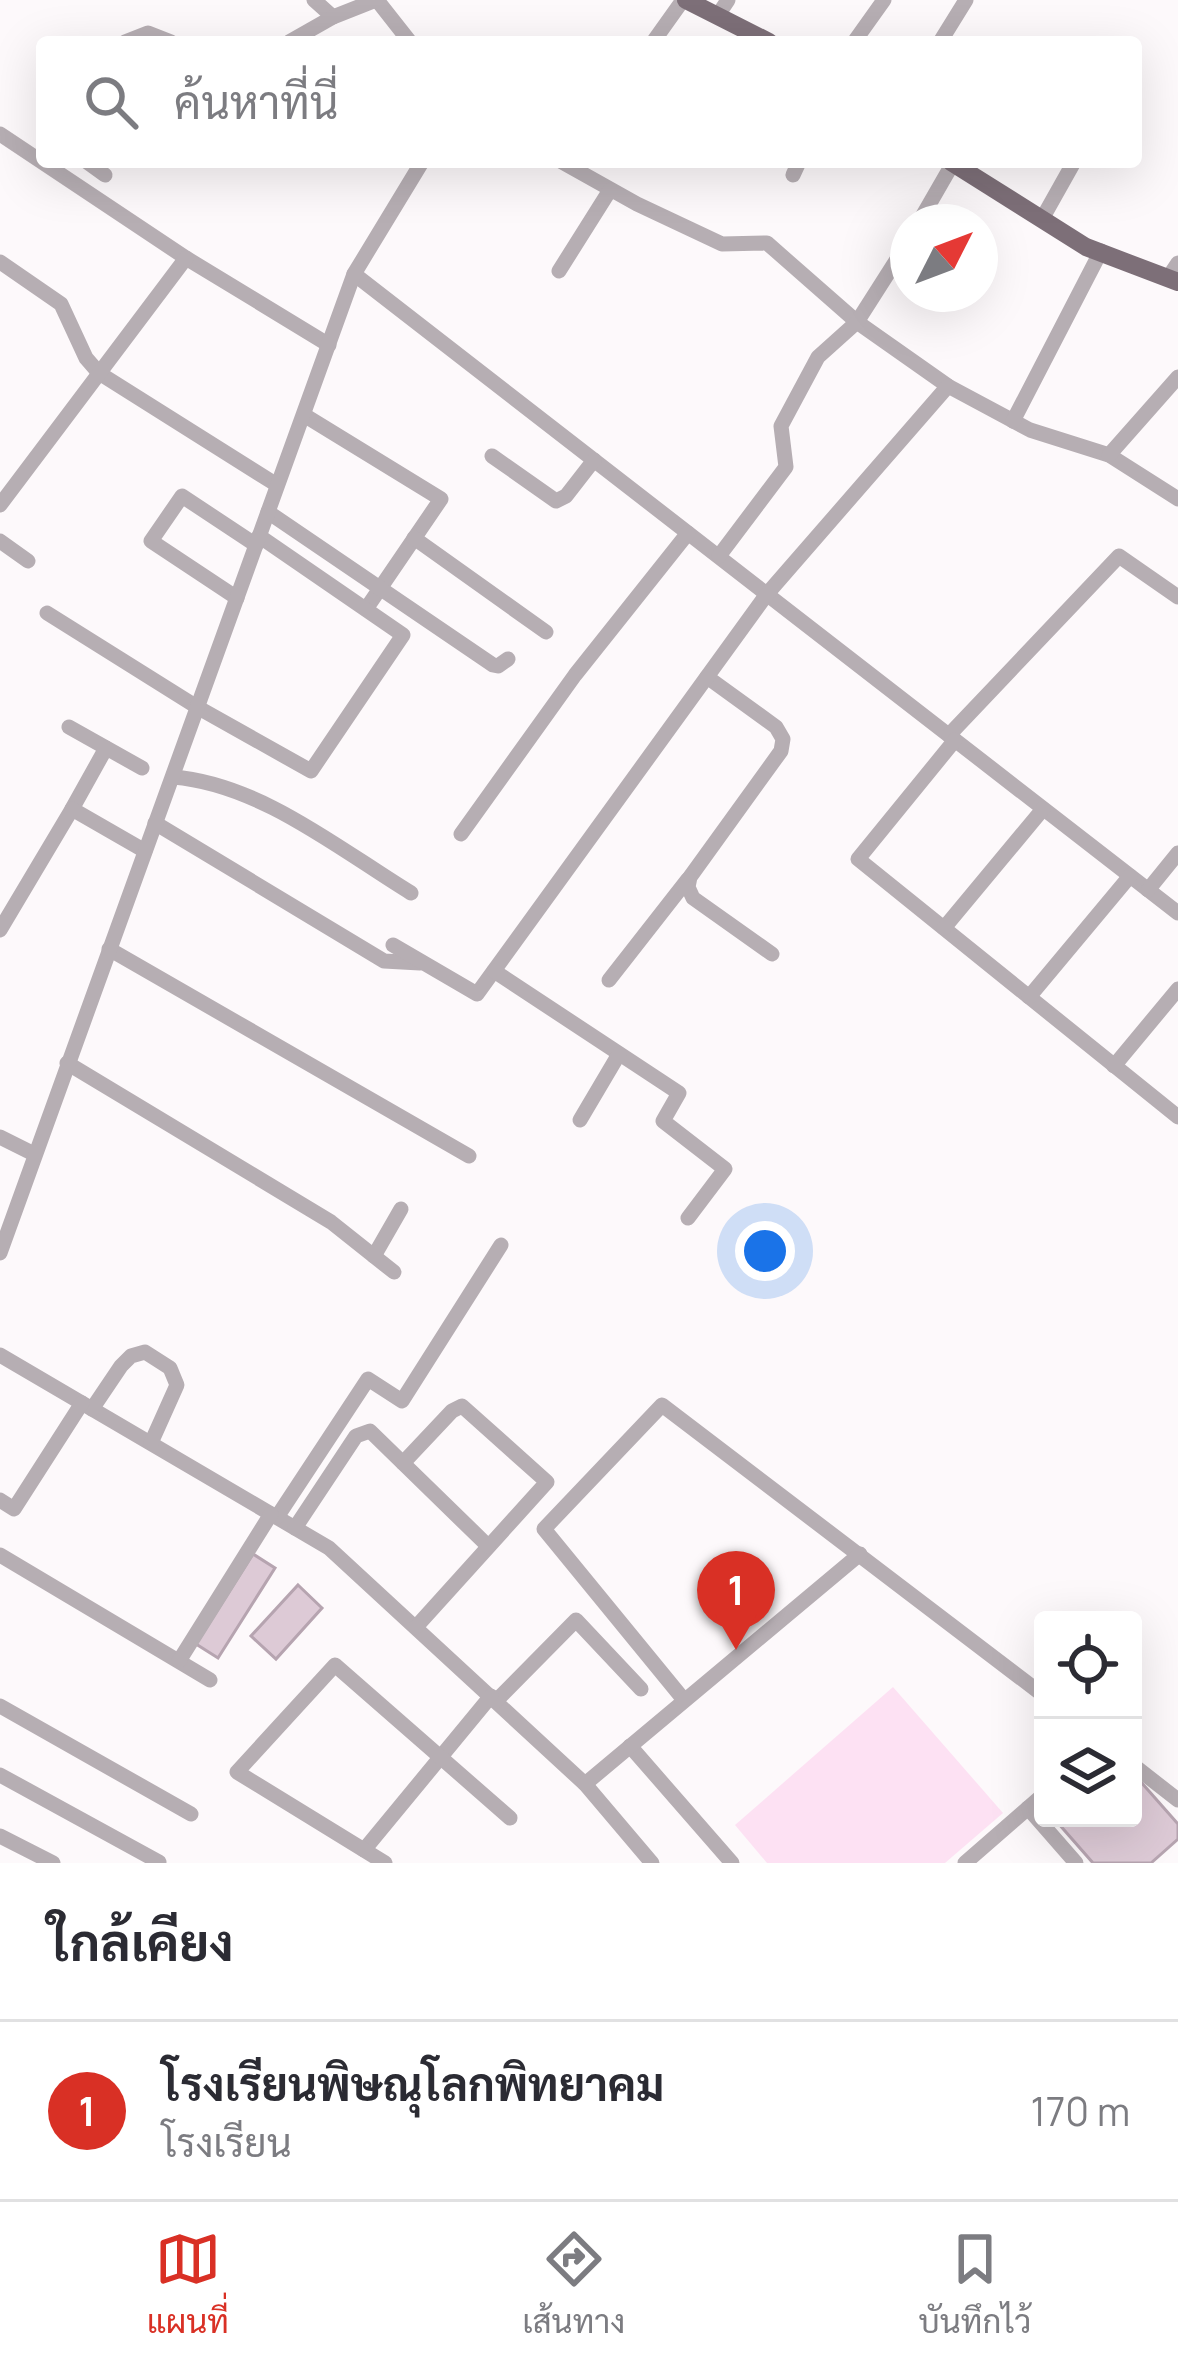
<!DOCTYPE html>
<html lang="th">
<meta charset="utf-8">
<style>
:root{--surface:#fff;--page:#f7f7f7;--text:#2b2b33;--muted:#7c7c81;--line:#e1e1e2;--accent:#d93025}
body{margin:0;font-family:Manrope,Sarabun,sans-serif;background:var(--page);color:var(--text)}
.controls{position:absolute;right:36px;bottom:36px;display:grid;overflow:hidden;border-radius:12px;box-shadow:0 12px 48px #0002}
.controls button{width:108px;height:108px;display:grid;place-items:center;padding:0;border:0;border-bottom:3px solid var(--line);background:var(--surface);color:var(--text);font:60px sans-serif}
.compass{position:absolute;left:890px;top:204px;width:108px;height:108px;border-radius:50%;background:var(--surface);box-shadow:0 12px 48px #0002;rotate:48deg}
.you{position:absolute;left:765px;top:1251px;width:42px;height:42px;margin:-30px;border:9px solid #fff;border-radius:50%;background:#1a73e8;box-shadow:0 0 0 18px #1a73e833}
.badge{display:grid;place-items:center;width:78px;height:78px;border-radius:50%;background:var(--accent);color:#fff;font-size:39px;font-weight:700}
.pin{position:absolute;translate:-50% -99px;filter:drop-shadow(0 3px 6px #0008)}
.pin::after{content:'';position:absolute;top:63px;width:42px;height:36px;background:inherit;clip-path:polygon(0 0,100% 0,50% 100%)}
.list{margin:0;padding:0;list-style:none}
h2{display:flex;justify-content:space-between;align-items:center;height:156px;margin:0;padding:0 48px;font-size:51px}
h2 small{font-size:39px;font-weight:400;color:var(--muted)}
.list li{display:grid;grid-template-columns:78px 1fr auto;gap:36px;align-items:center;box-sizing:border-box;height:180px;padding:0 48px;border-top:3px solid var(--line)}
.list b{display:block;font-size:45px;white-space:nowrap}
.list p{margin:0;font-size:39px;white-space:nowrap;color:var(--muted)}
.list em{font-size:39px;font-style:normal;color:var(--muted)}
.icon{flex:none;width:66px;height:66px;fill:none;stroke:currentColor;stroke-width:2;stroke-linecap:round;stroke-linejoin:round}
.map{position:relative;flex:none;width:1178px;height:1863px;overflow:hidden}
.search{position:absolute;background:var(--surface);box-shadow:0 12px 48px #0002;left:36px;right:36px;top:36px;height:132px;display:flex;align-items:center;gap:30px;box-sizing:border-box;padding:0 42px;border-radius:12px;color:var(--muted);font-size:45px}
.sheet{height:336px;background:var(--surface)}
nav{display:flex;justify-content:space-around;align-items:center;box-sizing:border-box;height:168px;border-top:3px solid var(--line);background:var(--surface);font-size:33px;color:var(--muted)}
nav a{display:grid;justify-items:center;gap:6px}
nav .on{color:var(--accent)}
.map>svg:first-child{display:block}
</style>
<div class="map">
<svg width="1178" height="1863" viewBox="0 0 1178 1863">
<rect width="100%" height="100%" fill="#fdf9fb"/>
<polygon fill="#fde1f3" points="893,1687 1003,1813 945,1863 767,1863 735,1825"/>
<g fill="#ddcad6" stroke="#b6a4b0" stroke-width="3">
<polygon points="253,1554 275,1568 218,1658 196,1644"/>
<polygon points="298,1585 322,1608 276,1659 251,1636"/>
<polygon points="1133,1773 1178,1824 1178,1839 1151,1863 1093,1863 1058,1823 1063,1818 1133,1818"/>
</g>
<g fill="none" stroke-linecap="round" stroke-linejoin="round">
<g stroke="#b6aeb3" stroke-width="15">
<polyline points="314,0 333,17"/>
<polyline points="377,0 410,42"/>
<polyline points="718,15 728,0"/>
<polyline points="125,42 148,33 171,42"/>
<polyline points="289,42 333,17 376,0"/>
<polyline points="653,42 683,0"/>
<polyline points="854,42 884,0"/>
<polyline points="940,42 966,0"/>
<polyline points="0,134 186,258 329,345"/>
<polyline points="87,162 105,175"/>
<polyline points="562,162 637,204 722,244 767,243 857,322 948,386 1030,430 1109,455 1178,499"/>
<polyline points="793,175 799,162"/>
<polyline points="1042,219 1074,162"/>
<polyline points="919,222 953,163"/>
<polyline points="0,262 61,304 86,358 99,373 277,485"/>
<polyline points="559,271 610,190"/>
<polyline points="354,274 1178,913"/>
<polyline points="1168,278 1178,263"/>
<polyline points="304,415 441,499 366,609"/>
<polyline points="1013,421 1101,251"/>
<polyline points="1109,455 1178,377"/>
<polyline points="492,456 556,501 566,496 594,460"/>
<polyline points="0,505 186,258"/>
<polyline points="268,512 493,665 498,666 508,659"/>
<polyline points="414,538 546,632"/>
<polyline points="0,541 28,561"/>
<polyline points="719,556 786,467 781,426 818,357 857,322 908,242"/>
<polyline points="237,598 151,541 182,496 256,545"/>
<polyline points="47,613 197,707 311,771 403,635 259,536"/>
<polyline points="707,677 776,727 783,739 781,751 690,877 688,887 693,898 772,954"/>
<polyline points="69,727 142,768"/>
<polyline points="949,735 1119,556 1178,597"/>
<polyline points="955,740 858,859 1178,1117"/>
<path d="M173,777C260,784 339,849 411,893"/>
<polyline points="72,809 106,748"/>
<polyline points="155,823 384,961 420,963"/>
<polyline points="461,834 575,675 688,533"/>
<polyline points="1148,890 1178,853"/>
<polyline points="944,928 1043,809"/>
<polyline points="0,930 72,809 145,851"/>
<polyline points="393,945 477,994 767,594 948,386"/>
<polyline points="109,949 469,1156"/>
<polyline points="494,971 679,1093 663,1121 725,1169 688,1218"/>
<polyline points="609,980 688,879"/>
<polyline points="1029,997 1130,876"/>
<polyline points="67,1063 331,1222 394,1272"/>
<polyline points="1114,1066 1178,989"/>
<polyline points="580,1120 619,1054"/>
<polyline points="0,1137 34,1154"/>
<polyline points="0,1253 354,274 422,162"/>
<polyline points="374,1256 401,1209"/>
<polyline points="0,1355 329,1548 585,1784 652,1863"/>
<polyline points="92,1409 121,1366 131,1356 145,1352 170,1368 177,1385 151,1443"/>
<polyline points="403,1463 452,1411 462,1406 547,1482 416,1627"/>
<polyline points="0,1500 14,1509 82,1403"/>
<polyline points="277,1517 368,1379 402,1401 501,1245"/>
<polyline points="295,1528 356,1436 370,1431 488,1546"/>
<polyline points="0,1555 210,1680"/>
<polyline points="179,1661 271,1514"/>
<polyline points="684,1700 544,1529 662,1405 1043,1695"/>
<polyline points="496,1701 576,1620 641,1689"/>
<polyline points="0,1706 191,1814"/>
<polyline points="630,1746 732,1863"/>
<polyline points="1133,1765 1178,1800"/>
<polyline points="0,1775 159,1862"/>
<polyline points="585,1784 860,1554"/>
<polyline points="1028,1808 1076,1863"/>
<polyline points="0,1836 53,1863"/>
<polyline points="364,1850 491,1696"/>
<polyline points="385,1863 237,1772 335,1665 510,1818"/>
<polyline points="965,1863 1043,1795"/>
</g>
<g stroke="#7d6f78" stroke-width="18">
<polyline points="686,0 769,42"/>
<polyline points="951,162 1086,247 1178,282"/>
</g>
</g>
</svg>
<div class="controls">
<button><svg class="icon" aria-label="locate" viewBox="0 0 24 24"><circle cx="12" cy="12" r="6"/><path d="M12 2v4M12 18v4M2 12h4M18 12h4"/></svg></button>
<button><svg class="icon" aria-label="layers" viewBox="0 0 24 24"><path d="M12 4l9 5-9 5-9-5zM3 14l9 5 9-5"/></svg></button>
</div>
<svg class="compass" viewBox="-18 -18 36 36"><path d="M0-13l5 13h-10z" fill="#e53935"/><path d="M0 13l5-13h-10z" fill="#7c7c81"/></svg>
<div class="you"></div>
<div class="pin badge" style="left:736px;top:1650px">1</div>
<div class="search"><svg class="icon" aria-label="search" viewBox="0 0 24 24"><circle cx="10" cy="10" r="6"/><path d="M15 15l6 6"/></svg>ค้นหาที่นี่</div>
</div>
<section class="sheet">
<h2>ใกล้เคียง<small></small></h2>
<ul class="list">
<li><span class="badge">1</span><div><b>โรงเรียนพิษณุโลกพิทยาคม</b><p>โรงเรียน</p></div><em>170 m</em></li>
</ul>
</section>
<nav>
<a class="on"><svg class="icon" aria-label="map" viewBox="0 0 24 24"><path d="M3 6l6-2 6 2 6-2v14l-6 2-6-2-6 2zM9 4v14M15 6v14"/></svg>แผนที่</a>
<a><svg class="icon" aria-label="directions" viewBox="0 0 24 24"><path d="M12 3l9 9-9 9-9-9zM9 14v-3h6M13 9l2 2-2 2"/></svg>เส้นทาง</a>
<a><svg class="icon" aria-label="saved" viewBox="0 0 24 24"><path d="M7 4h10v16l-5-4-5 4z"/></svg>บันทึกไว้</a>
</nav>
